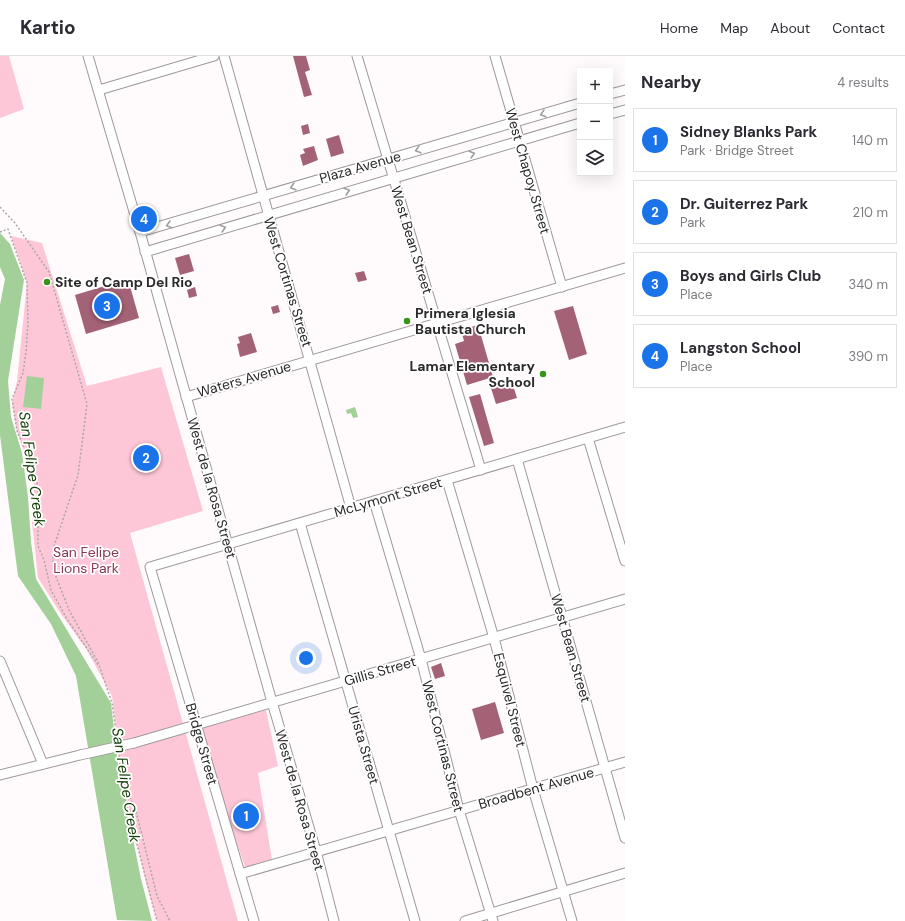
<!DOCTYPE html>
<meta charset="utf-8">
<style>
:root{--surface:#fff;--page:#f7f7f7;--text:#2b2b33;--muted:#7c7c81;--line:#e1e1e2;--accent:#1a73e8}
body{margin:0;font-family:"DM Sans",sans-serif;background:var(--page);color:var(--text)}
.controls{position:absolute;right:12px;top:12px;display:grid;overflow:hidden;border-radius:0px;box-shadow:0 4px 16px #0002}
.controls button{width:36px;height:36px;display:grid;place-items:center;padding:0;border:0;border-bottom:1px solid var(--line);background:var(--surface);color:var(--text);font:20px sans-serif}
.you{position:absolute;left:306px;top:602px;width:14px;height:14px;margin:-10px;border:3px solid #fff;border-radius:50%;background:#1a73e8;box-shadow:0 0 0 6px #1a73e833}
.badge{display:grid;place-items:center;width:26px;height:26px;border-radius:50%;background:var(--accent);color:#fff;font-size:13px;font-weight:700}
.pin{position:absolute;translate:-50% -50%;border:2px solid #fff;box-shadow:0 1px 4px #0006}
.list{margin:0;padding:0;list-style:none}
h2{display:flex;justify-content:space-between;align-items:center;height:52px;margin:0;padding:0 16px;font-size:17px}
h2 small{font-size:13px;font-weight:400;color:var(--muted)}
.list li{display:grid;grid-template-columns:26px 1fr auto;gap:12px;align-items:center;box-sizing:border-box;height:64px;margin:0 8px 8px;padding:0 8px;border:1px solid var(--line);border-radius:0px}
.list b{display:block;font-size:15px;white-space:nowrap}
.list p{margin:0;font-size:13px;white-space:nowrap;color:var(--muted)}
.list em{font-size:13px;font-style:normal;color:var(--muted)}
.icon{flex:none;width:22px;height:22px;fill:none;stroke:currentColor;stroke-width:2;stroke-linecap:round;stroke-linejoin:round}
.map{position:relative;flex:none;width:625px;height:865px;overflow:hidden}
header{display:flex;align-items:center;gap:24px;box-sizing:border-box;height:56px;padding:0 20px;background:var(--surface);border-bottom:1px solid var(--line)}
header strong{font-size:19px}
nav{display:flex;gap:22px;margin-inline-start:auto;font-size:14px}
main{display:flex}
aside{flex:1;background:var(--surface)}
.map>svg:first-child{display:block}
</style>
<header>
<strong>Kartio</strong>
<nav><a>Home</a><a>Map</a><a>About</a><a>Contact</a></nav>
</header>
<main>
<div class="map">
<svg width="625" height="865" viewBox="0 0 625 865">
<rect width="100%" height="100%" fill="#fffafb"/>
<g fill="#fec7d7">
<polygon points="0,0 9,0 24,53 0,62"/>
<polygon points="11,180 42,187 87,330 161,311 203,455 130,477 238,865 157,865 147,831 121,717 112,640 87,594 61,558 38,522 32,466 34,453 34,423 17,375 12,347 17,325 27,227"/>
<polygon points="266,654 278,710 258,717 272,804 245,811 198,673"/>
</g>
<g fill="#a3cf99">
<polygon points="0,177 10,188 24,224 8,325 11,361 22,397 28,441 31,486 36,523 111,647 118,709 141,823 152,865 117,864 76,620 51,568 18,520 0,379 0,249 5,223 0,211"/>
<polygon points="27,320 44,322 41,353 23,351"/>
<polygon points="355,351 358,361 353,362 351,357 347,358 346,354"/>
</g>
<g fill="#a46277">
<polygon points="293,0 306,0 310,14 305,16 312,39 304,41"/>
<polygon points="308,68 310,77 303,79 301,70"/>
<polygon points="339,79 344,97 331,101 326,83"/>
<polygon points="314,90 318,104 303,110 300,99 305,97 303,93"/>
<polygon points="189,198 194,215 180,219 175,202"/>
<polygon points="364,215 367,224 358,226 355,217"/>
<polygon points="128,223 139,262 86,278 75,239"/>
<polygon points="195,231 197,240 189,242 187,234"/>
<polygon points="278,249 280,256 273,258 271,251"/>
<polygon points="573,250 587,298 569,304 554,255"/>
<polygon points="478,269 493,321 467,329 455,288 464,285 461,274"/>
<polygon points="251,277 257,296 240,301 237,288 240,287 238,281"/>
<polygon points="512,326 517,342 496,348 491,332"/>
<polygon points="480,338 494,387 484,390 469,341"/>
<polygon points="441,607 445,620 435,623 431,611"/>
<polygon points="495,646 504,677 481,684 472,653"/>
</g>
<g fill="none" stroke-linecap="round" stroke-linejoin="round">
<g stroke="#9e999b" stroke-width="11">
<g id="minor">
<polyline points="88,0 140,176 272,646 316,795 334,865"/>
<path d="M224,0C265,151 310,301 351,452"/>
<polyline points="357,0 481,414"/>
<polyline points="495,0 562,231"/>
<polyline points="99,34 214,0"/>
<polyline points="610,38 625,34"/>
<polyline points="610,58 625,54"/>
<polyline points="140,176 580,47"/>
<polyline points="145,196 580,67"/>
<polyline points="186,341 625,212"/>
<polyline points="588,382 625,505"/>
<polyline points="517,403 625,782"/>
<polyline points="447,424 494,582 533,733 572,865"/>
<polyline points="374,445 421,603 459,754 493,865"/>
<polyline points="300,467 415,865"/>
<polyline points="0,605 43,708"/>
<polyline points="134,687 625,543"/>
<polyline points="0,719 80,699"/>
<polyline points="240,818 625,706"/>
<polyline points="254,865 150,511 625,371"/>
<polyline points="465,865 625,817"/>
</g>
</g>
<g stroke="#aba7a8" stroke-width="1.5" stroke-dasharray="2 2" stroke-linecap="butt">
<polyline points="0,151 15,167 49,216 87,348 78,419 53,493 53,513 69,554 98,606 112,647 117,683"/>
<polyline points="0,176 8,173 27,227 28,267 26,296 23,317 12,343 17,375 33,413 38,430 38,490 44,504 51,534 67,563 98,609"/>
<polyline points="119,699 121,721 136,755 157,840 170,865"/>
<polyline points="124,731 126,750 133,758 133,773 157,865"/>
</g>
<use href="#minor" stroke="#fff" stroke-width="9"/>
<g stroke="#9e999b" stroke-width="11" stroke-linecap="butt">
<polyline id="minor-bridge" points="80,699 134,687"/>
</g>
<use href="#minor-bridge" stroke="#fff" stroke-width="9"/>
</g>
<defs><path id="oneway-chevron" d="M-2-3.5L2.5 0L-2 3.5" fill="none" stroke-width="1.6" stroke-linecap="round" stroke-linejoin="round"/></defs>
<g stroke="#a09f9f">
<use href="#oneway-chevron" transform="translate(543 58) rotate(164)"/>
<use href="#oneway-chevron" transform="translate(418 94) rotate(164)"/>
<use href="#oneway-chevron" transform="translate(472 98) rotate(-16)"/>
<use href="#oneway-chevron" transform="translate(293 131) rotate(164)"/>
<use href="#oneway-chevron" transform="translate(347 135) rotate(-17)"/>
<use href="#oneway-chevron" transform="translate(169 169) rotate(164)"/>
<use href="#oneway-chevron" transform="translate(223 172) rotate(-17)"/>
</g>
<g fill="#359617" stroke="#fff" stroke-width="1.5">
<circle cx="47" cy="226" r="4"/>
<circle cx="407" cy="265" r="4"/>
<circle cx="543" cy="318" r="4"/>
</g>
<g text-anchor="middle" stroke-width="3.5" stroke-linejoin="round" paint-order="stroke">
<g font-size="14" fill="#2b292a" stroke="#fff">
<text transform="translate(360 111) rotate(-16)" y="5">Plaza Avenue</text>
<text transform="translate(528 115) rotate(74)" y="5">West Chapoy Street</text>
<text transform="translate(412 184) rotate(73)" y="5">West Bean Street</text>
<text transform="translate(288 226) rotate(73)" y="5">West Cortinas Street</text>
<text transform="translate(244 323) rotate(-16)" y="5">Waters Avenue</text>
<text transform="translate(212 432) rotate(74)" y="5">West de la Rosa Street</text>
<text transform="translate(388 441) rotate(-16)" y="5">McLymont Street</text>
<text transform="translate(571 592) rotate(74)" y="5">West Bean Street</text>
<text transform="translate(380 615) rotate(-16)" y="5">Gillis Street</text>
<text transform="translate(510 644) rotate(76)" y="5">Esquivel Street</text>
<text transform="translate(202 688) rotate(74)" y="5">Bridge Street</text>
<text transform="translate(364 689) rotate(74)" y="5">Urista Street</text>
<text transform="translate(443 690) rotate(76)" y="5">West Cortinas Street</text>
<text transform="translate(536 732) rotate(-16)" y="5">Broadbent Avenue</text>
<text transform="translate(300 744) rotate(74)" y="5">West de la Rosa Street</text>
</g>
<g font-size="14" font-weight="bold" fill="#2b292a" stroke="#fff" text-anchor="start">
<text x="55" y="231">Site of Camp Del Rio</text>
<text x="415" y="262">Primera Iglesia<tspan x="415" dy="16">Bautista Church</tspan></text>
<text x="535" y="315" text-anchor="end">Lamar Elementary<tspan x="535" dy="16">School</tspan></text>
</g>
<g font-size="14" fill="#893554" stroke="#fff">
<text x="86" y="501">San Felipe<tspan x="86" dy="16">Lions Park</tspan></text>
</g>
<g font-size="15" font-style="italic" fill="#154009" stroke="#fff">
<text transform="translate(32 413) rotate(82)" y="5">San Felipe Creek</text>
<text transform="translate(126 729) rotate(81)" y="5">San Felipe Creek</text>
</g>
</g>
</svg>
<div class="controls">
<button>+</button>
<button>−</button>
<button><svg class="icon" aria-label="layers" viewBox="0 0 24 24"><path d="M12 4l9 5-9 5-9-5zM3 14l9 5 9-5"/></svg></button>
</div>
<div class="you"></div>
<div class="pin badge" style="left:246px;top:760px">1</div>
<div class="pin badge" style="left:146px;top:402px">2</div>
<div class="pin badge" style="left:107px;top:250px">3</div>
<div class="pin badge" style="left:144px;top:163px">4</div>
</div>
<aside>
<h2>Nearby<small>4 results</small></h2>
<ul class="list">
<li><span class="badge">1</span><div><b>Sidney Blanks Park</b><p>Park · Bridge Street</p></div><em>140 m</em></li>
<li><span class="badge">2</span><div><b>Dr. Guiterrez Park</b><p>Park</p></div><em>210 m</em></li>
<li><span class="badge">3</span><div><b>Boys and Girls Club</b><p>Place</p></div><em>340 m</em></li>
<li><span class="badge">4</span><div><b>Langston School</b><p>Place</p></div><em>390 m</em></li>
</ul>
</aside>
</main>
